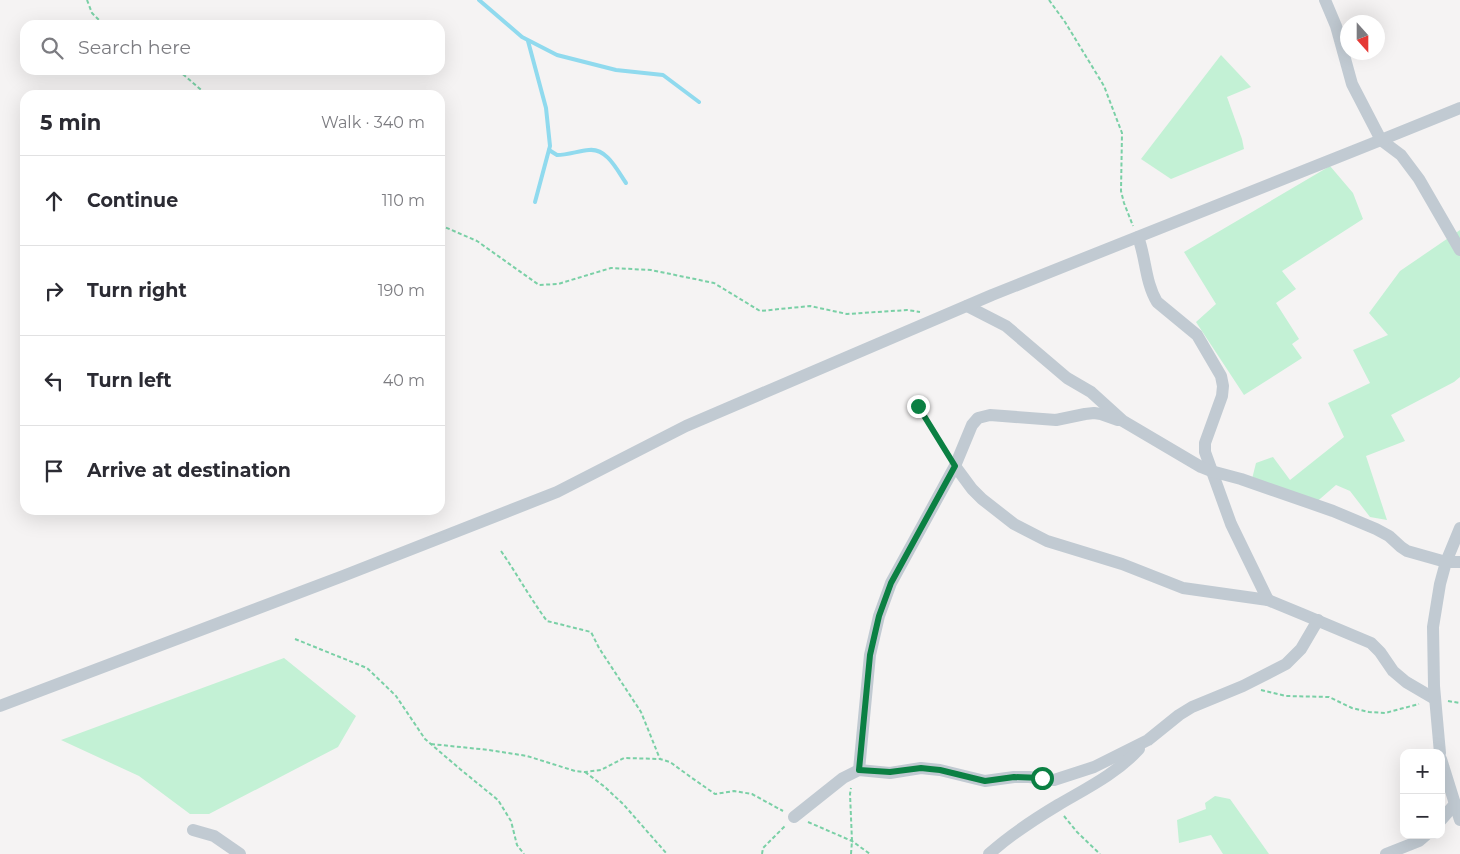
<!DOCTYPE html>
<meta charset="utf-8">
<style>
:root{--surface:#fff;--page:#f7f7f7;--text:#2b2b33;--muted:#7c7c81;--line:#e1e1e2}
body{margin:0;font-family:Montserrat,sans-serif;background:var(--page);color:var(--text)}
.controls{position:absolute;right:15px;bottom:15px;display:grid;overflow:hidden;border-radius:10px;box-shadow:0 5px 20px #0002}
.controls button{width:45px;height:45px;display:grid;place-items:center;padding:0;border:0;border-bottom:1px solid var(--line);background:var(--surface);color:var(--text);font:25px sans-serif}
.compass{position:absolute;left:1340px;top:15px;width:45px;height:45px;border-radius:50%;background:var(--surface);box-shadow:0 5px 20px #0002;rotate:159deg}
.stop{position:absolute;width:15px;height:15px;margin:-11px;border:4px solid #0b8043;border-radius:50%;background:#fff}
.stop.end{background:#0b8043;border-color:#fff;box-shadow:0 1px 5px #0008}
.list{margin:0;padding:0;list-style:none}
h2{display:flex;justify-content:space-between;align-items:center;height:65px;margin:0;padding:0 20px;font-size:21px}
h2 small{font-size:16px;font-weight:400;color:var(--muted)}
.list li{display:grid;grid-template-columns:32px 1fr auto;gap:15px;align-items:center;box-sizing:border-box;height:90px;padding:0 20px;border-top:1px solid var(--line)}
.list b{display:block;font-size:19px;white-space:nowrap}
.list em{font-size:16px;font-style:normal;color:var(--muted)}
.icon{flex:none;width:28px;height:28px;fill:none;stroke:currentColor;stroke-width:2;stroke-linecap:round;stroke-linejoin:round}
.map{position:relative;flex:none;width:1460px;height:854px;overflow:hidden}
.search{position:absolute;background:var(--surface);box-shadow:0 5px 20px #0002;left:20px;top:20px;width:425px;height:55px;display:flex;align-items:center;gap:12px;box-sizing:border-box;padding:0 18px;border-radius:15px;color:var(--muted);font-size:19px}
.panel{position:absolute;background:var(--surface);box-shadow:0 5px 20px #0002;left:20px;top:90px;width:425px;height:425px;border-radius:15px}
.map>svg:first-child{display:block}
</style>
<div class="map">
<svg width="1460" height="854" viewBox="0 0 1460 854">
<rect width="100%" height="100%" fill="#f5f3f3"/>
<g fill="#c3f1d5">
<polygon points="1221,55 1251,87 1227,97 1242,139 1244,149 1171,179 1141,159"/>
<polygon points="1330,166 1353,193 1363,219 1282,271 1296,289 1276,303 1299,339 1292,344 1302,358 1244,395 1196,322 1216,304 1184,252"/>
<polygon points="1460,230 1460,377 1454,382 1391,415 1405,441 1366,456 1387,520 1370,517 1350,491 1336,485 1313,505 1251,483 1256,463 1273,457 1290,480 1344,437 1328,403 1370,383 1353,350 1388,335 1369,313 1400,271"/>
<polygon points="284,658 356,716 338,747 209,814 190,814 139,776 61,740"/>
<polygon points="1215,796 1230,799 1269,854 1223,854 1211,835 1179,843 1177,820 1206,809 1205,803"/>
</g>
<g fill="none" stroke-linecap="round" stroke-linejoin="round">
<g stroke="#90daee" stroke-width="4">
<polyline points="479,0 522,37 557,55 616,70 663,75 699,102"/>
<polyline points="528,41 546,108 550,146 535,202"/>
<path d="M549,150L557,155C568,155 578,151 589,150C607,148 617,170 626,183"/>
</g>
<g stroke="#7ad0a6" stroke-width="2" stroke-dasharray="4 2.5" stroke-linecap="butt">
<polyline points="87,0 92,13 104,25"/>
<polyline points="1049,0 1065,22 1104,86 1122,133 1121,191 1124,203 1133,226"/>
<polyline points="178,70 207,95"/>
<polyline points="440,225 477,241 539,285 558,284 611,268 651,270 714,283 760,311 810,306 847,314 907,310 920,312"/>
<polyline points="917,406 947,453"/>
<path d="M501,551C517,574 530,598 547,621L591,632L599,648L641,712L660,759"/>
<polyline points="295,639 367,668 396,696 425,739 460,769 498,800 511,821 517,845 524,854"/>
<polyline points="1261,690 1286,696 1329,697 1352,708 1369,712 1385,713 1419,704"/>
<polyline points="1448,701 1460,703"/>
<polyline points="431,744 489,750 527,756 575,771 585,772 601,770 624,758 660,759 670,762 692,778 715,794 734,791 752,794 783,811"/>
<polyline points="585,772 605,787 624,805 667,854"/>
<polyline points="1064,816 1077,832 1100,854"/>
<polyline points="808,822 852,841 870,854"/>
<polyline points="762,854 763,848 785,826"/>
<polyline points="851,854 852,841 850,794 851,788"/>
</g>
<g stroke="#c1cad2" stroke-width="12">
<polyline points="1325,0 1336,26 1352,84 1381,140 1401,155 1419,179 1460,250"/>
<path d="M1138,237C1146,258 1145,282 1157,302L1197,335L1221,376L1223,386L1222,396L1205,443V452L1231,524L1268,600"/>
<polyline points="967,306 1006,326 1067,378 1091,392 1123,421 1201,467 1211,471 1241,479 1333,511 1376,529 1389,536 1401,547 1407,551 1446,562 1460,562"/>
<polyline points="955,466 972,489 982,499 1014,524 1047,541 1122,564 1183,588 1268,600 1302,614 1371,643 1380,652 1393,671 1406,682 1435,699"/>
<polyline points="0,706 343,576 557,492 686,426 992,295 1381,140 1460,108"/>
<polyline points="1440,753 1434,686 1433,627 1440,584 1446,562 1460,528"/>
<polyline points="1441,759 1460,820"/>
<polyline points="859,770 870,655 879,616 891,583 955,466 972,425 978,418 990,415 1056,420 1085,414 1094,413 1101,414 1118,420"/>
<polyline points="794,817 843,778 859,770 890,773 921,768 930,769 940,770 985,781 1014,777 1029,777 1054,780 1094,767 1148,740 1179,715 1192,707 1243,686 1286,664 1301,649 1318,620"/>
<polyline points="1441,820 1455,804"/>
<polyline points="193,830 214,836 240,854"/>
<path d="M989,854C1010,835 1033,820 1058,805C1087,788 1116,774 1139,749"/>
<polyline points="1386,854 1419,841 1426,835"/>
</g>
</g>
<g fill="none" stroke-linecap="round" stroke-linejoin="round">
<polyline stroke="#0b8043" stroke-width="6" points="918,406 955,466 891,583 879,616 870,655 859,770 890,772 921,768 930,769 940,770 985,781 1014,777 1042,778"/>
</g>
</svg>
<div class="controls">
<button>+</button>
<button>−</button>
</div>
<svg class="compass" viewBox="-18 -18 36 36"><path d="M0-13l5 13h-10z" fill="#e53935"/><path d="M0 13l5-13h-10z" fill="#7c7c81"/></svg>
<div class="stop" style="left:1042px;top:778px"></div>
<div class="stop end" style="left:918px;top:406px"></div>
<div class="search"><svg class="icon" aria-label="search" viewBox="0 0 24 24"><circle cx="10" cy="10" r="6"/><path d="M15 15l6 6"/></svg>Search here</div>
<section class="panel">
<h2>5 min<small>Walk · 340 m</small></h2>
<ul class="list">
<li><svg class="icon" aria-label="ahead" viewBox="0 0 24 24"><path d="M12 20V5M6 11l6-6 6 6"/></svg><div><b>Continue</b></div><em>110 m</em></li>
<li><svg class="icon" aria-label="right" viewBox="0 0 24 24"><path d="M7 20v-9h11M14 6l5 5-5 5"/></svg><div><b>Turn right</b></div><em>190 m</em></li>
<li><svg class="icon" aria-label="left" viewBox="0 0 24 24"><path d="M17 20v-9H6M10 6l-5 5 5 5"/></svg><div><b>Turn left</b></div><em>40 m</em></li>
<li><svg class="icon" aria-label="arrive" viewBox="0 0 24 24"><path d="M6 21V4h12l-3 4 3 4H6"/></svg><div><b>Arrive at destination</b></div></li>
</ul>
</section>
</div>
